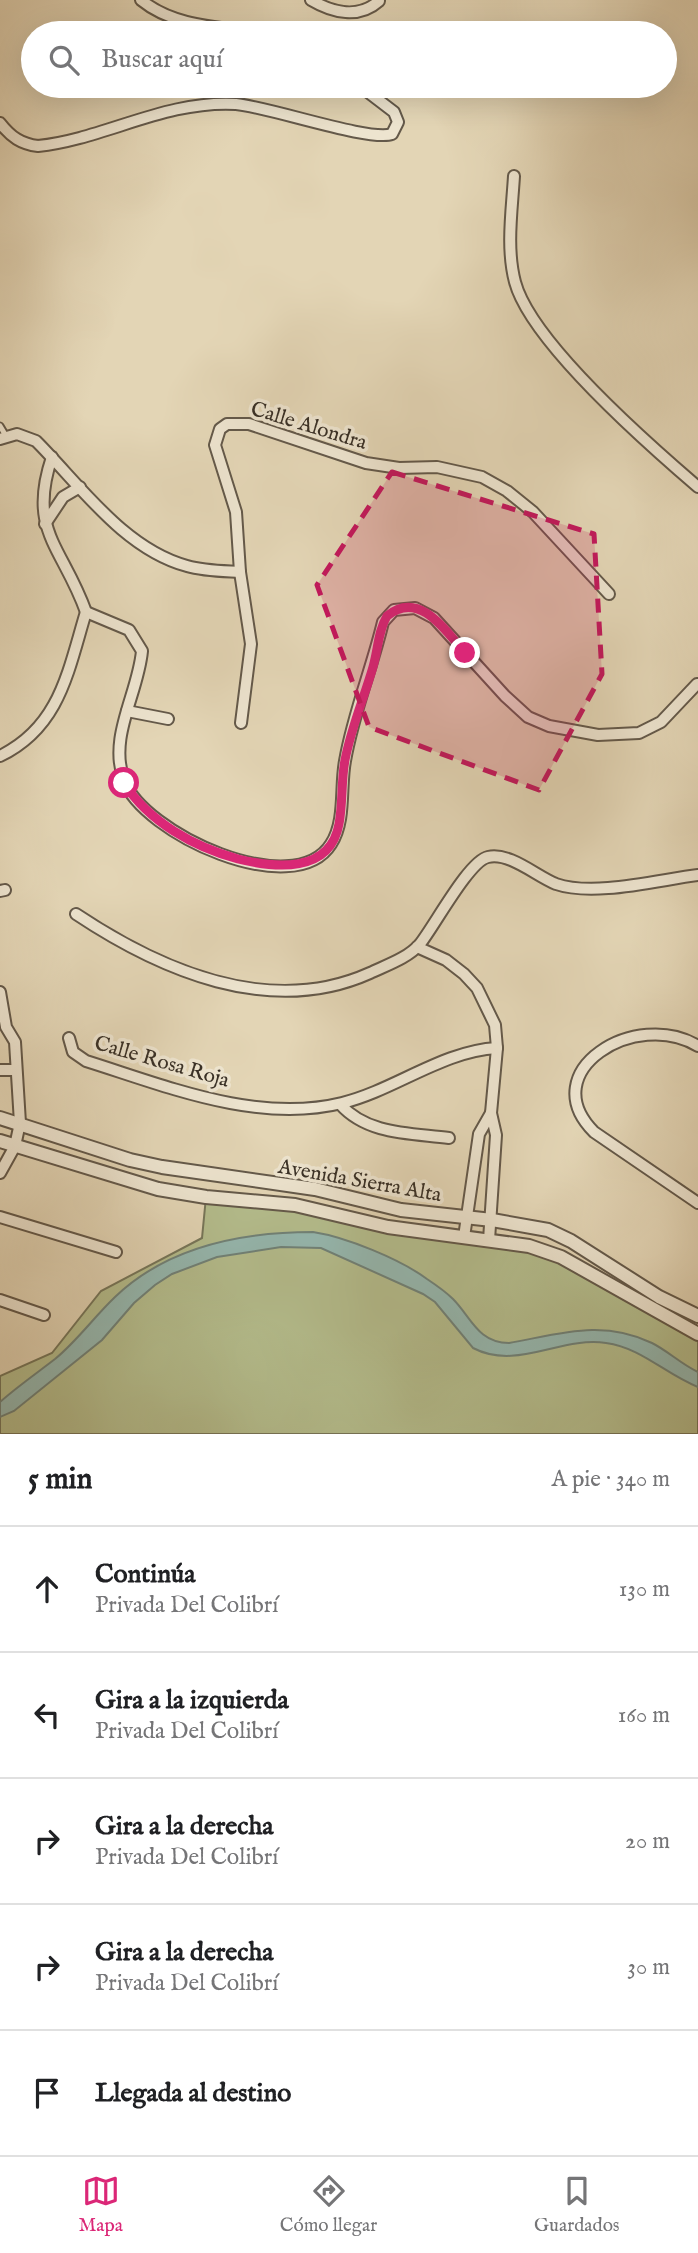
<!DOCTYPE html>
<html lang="es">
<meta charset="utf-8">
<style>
:root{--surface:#fff;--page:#f2f2f2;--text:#202124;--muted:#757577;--line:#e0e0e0;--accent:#db2777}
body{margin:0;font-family:"IM FELL English",serif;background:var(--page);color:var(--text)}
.stop{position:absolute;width:21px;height:21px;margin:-16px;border:5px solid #db2777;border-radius:50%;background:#fff}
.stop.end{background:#db2777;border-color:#fff;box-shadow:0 2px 7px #0008}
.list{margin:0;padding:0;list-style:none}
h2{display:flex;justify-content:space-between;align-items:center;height:91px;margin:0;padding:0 28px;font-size:30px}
h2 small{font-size:23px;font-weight:400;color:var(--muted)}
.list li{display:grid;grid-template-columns:46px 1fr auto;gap:21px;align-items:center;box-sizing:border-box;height:126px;padding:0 28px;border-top:2px solid var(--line)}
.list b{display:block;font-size:26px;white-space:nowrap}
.list p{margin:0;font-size:23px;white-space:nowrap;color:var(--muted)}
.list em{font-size:23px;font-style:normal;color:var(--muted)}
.icon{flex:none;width:38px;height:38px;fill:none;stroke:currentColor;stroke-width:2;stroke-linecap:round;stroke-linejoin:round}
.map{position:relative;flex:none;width:698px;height:1434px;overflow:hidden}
.search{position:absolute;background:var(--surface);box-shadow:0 7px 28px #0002;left:21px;right:21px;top:21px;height:77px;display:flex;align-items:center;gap:18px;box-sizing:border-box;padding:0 24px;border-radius:38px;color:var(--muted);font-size:26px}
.sheet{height:721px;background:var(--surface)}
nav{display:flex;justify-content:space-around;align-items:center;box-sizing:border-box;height:98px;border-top:2px solid var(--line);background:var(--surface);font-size:19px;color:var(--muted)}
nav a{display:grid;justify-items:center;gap:4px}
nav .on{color:var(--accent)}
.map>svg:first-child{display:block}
</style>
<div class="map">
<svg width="698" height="1434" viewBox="0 0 698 1434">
<rect width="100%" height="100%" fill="#e3d5b5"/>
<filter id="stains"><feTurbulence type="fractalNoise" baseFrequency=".00286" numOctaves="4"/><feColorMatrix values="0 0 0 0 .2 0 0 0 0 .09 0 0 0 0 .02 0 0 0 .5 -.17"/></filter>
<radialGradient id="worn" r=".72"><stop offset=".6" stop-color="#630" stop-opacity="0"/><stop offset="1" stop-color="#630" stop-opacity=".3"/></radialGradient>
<polygon fill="#b4bd8d" stroke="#76765a" stroke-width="2" points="206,1197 529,1246 698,1331 698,1434 0,1434 0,1376 52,1353 101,1291 202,1238"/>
<path fill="#95b8b0" stroke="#708279" stroke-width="2" d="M313,1232C346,1237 400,1259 427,1279C436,1285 445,1291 453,1299C471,1317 478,1343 509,1343C560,1334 602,1319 652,1343C668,1351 681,1364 698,1372V1387C665,1374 642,1348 606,1343C561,1336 517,1371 473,1348L435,1302L423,1294L321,1248L281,1247L217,1257L172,1274L155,1285L134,1303L102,1340L14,1411L0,1417V1402C18,1386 37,1373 55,1359C77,1341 94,1317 115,1297C168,1246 241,1232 313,1232Z"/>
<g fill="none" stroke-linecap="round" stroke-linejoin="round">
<g stroke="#64594a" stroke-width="9">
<polyline id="service" points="0,426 6,436"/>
</g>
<g stroke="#64594a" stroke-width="14">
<g id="minor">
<path d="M141,0C174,27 219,27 260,33"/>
<path d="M311,0C333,13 359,19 379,1"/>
<path d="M0,123C11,137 21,144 38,146C105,139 164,100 236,104C270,107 370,142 392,134L398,122L394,112L360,86"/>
<path d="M514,176C512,210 506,248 515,282C531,342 649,445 698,487"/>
<path d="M0,439L17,434L36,441C80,485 124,549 187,566C204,571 223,571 240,572"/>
<path d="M52,457C27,531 63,547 86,612"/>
<polyline points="45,524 63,497 80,487"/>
<path d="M86,612L129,630L142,651C138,694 108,737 124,780C142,833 294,903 331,844C346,821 340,787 345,761C353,714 372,668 383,622L394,610L415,608L434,618L505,696L528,717L549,726L598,735L639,733L661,722L697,684"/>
<polyline points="127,711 168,719"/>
<polyline points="241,723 251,644 240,572 236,512 215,445 220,429 227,424 249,424 366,463 399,468 437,467 482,477 507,491 533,512 609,594"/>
<path d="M0,756C60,727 68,671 86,612"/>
<polyline points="0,891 5,890"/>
<path d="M76,914C160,970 270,1018 370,973C387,965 408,958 420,944C435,925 469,861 488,857C510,852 536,876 556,884C594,897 658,880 698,875"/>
<polyline points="417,947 446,960 464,974 477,988 495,1025 497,1048 491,1113 496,1135 489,1240"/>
<polyline points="0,992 6,1027 15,1042 20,1123 15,1146 0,1173"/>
<path d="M69,1038L73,1052L86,1061C166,1086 257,1124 342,1103C395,1090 442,1051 497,1048"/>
<path d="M698,1046C636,1008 533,1071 594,1132L698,1203"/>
<polyline points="0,1070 16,1070"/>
<path d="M340,1104C367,1135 411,1133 449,1138"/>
<polyline points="0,1217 116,1252"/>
<polyline points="464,1237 479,1134 491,1113"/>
<polyline points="0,1300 44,1315"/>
</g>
</g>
<g stroke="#64594a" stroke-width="16">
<g id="tertiary">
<polyline points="0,1118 130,1160 162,1167 315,1189 401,1210 492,1220 548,1230 571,1241 659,1297 698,1316"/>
<polyline points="0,1141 158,1189 206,1197 295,1205 388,1227 529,1246 561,1257 698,1334"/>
</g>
</g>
<use href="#service" stroke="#ede4cf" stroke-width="5"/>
<use href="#minor" stroke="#ede4cf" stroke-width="10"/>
<use href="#tertiary" stroke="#ede4cf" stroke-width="12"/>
</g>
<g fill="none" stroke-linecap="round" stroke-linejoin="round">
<path stroke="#db2777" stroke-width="9" d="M124,783C149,822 194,847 238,859C275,868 330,874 339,824C343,803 341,781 345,760C351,728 364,698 373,667C378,650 378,631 387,616C419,589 446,631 465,653"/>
</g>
<path fill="#c2185b" fill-opacity="0.2" stroke="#c2185b" stroke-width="5" stroke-dasharray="14 9" stroke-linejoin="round" d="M392,472L594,534L602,674L539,790L369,727L317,585Z"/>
<g text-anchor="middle" stroke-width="7" stroke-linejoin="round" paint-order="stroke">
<g font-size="21" fill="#393026" stroke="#ede4cf">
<text transform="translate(309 425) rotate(17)" y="7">Calle Alondra</text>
<text transform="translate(162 1061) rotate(16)" y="7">Calle Rosa Roja</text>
<text transform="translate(360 1180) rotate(10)" y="7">Avenida Sierra Alta</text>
</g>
</g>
<rect width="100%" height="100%" filter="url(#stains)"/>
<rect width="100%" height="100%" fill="url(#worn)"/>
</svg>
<div class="stop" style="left:124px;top:783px"></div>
<div class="stop end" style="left:465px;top:653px"></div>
<div class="search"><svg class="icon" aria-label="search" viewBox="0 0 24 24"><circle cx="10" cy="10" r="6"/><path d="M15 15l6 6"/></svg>Buscar aquí</div>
</div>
<section class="sheet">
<h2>5 min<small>A pie · 340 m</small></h2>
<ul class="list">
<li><svg class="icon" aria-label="ahead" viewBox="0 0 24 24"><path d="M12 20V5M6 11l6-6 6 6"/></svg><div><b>Continúa</b><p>Privada Del Colibrí</p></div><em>130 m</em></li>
<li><svg class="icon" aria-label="left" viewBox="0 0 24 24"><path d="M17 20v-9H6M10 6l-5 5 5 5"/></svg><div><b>Gira a la izquierda</b><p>Privada Del Colibrí</p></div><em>160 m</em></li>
<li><svg class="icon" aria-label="right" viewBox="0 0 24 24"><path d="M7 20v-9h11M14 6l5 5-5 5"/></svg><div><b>Gira a la derecha</b><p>Privada Del Colibrí</p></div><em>20 m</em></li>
<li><svg class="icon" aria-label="right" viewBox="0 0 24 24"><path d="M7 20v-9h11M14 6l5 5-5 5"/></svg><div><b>Gira a la derecha</b><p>Privada Del Colibrí</p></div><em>30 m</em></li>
<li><svg class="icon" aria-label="arrive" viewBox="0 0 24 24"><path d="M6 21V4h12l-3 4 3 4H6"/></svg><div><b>Llegada al destino</b></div></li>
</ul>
</section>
<nav>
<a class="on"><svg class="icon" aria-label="map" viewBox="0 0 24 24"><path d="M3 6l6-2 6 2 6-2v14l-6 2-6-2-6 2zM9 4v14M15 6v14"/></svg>Mapa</a>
<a><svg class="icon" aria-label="directions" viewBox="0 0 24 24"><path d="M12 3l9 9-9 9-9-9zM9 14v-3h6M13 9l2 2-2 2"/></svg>Cómo llegar</a>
<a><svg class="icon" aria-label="saved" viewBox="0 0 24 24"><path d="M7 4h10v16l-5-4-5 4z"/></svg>Guardados</a>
</nav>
